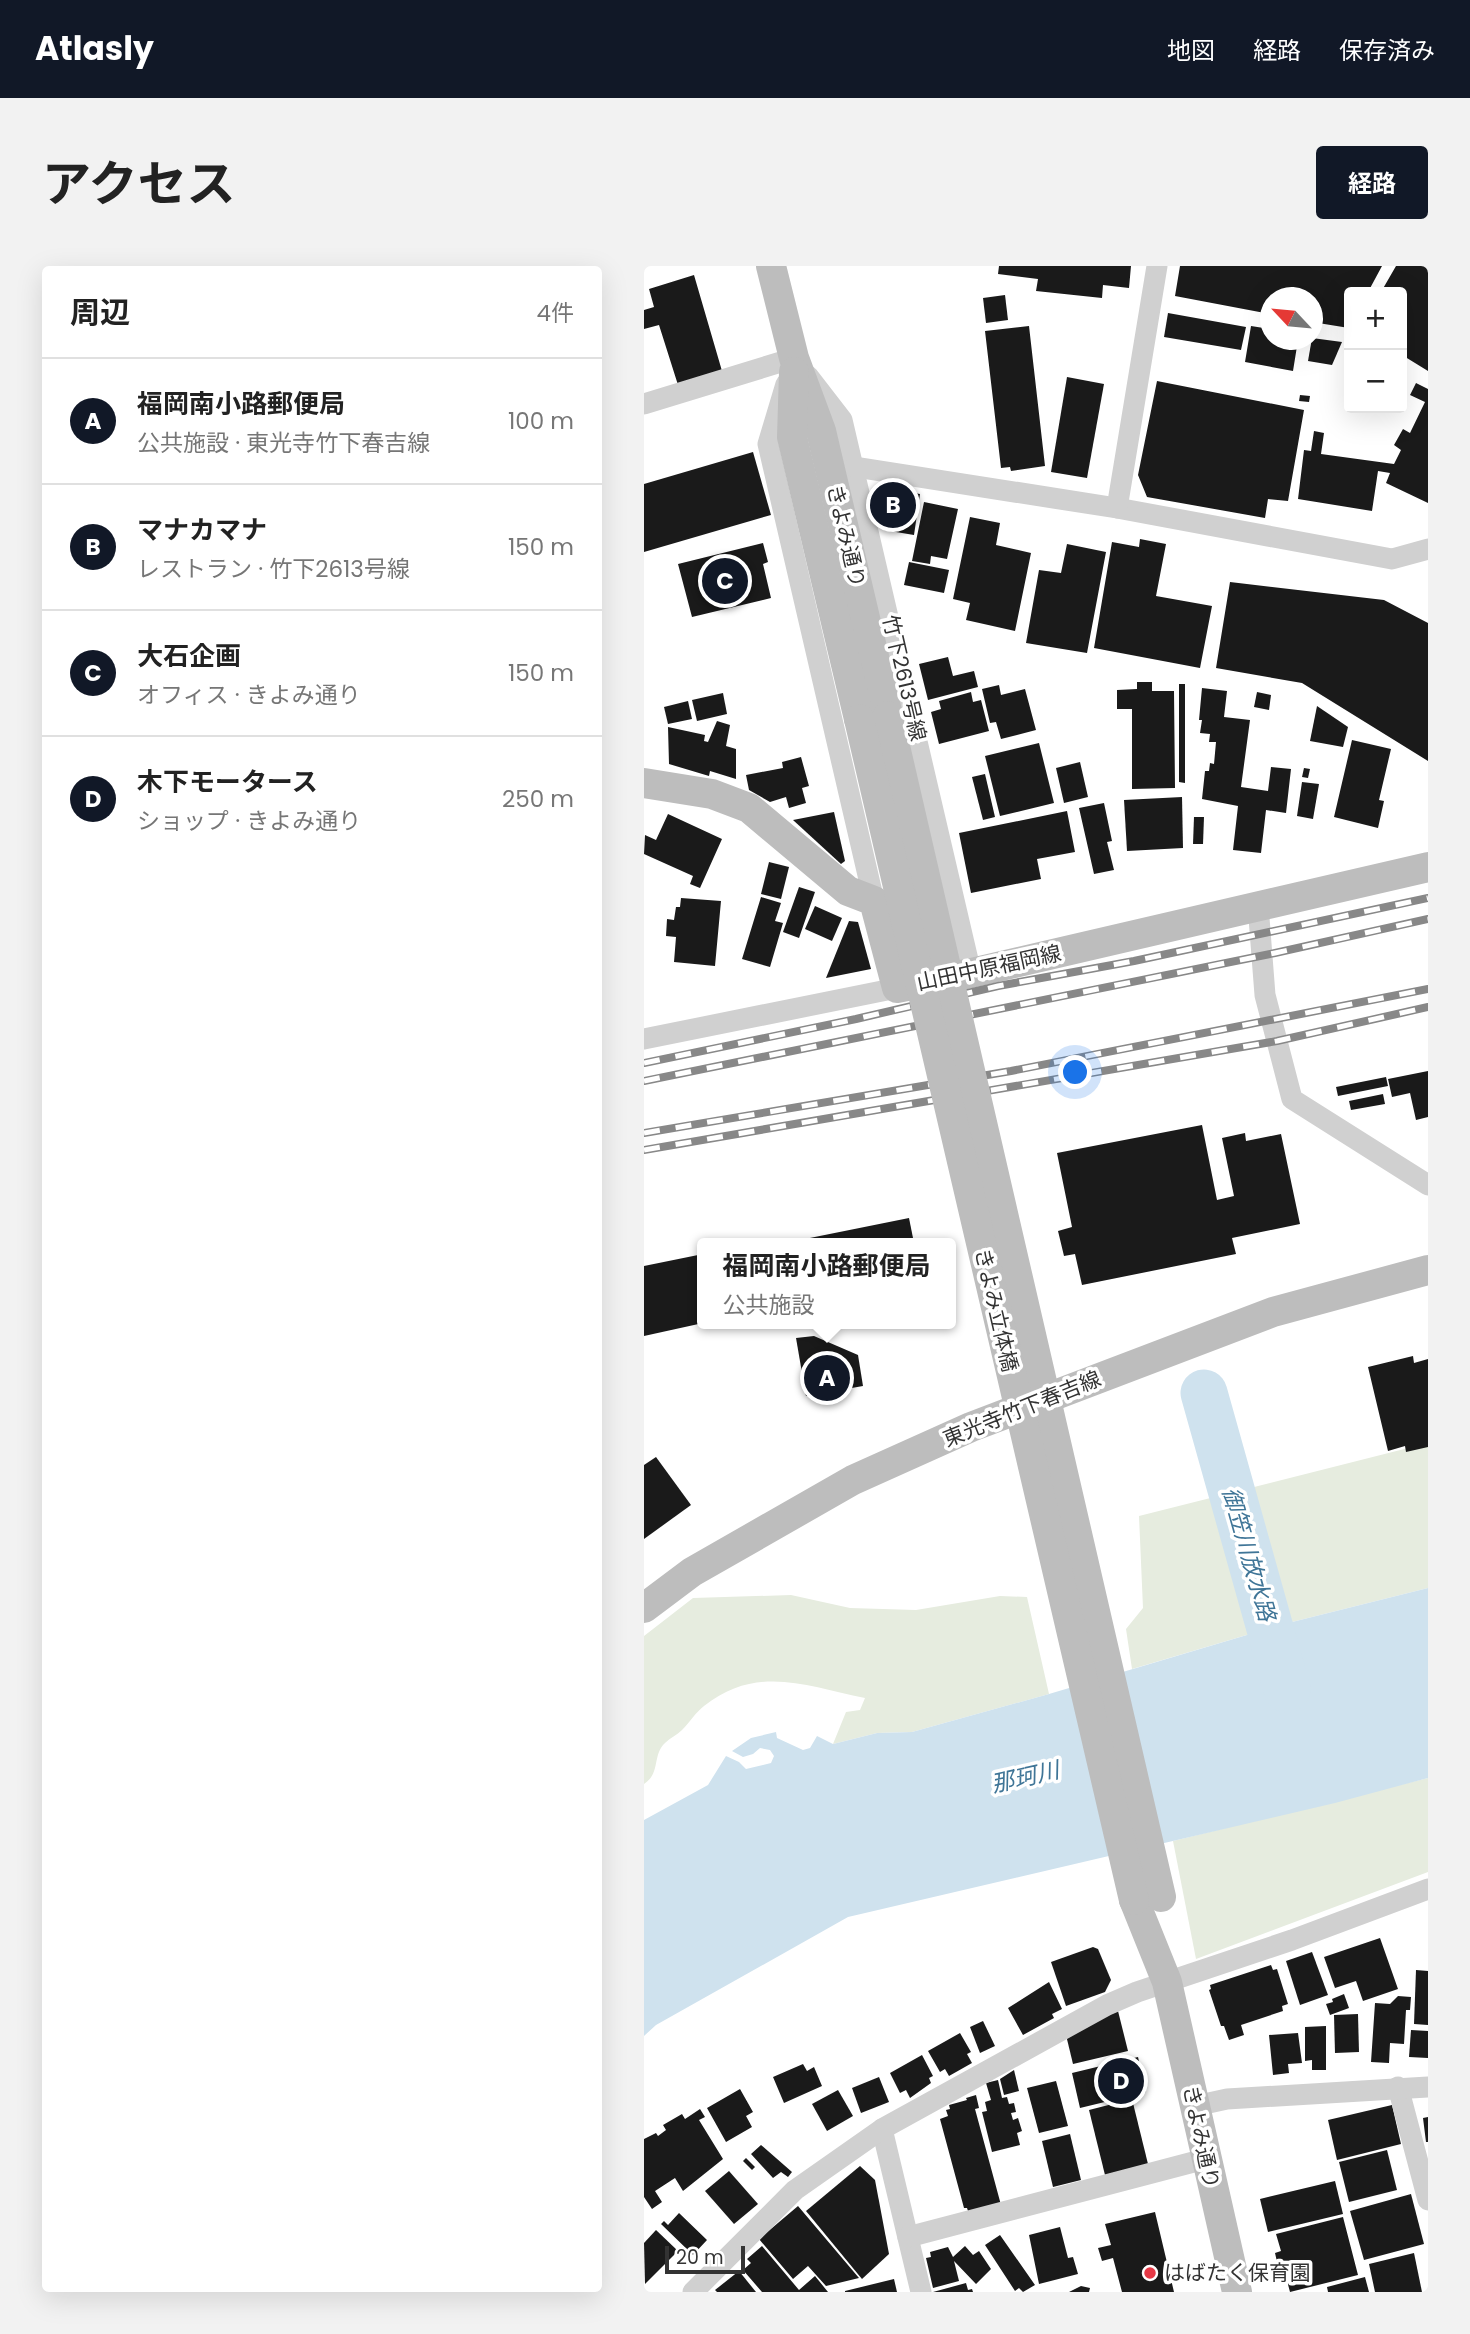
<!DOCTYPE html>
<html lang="ja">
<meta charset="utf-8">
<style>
:root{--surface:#fff;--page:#f2f2f2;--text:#222;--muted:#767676;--line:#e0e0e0;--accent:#111827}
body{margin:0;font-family:Poppins,"Noto Sans JP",sans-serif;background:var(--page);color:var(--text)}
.controls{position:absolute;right:21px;top:21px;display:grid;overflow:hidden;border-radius:7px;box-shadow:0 7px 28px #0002}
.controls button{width:63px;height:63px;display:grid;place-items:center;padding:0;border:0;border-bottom:2px solid var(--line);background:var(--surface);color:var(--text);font:35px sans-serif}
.compass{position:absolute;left:616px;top:21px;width:63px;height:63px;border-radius:50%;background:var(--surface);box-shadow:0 7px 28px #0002;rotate:296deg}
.scale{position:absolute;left:21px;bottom:18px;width:80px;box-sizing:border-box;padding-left:7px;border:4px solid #333;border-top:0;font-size:19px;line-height:24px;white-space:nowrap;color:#333;-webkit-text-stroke:5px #fff;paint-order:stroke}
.you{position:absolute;left:432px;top:807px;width:24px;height:24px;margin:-18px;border:5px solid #fff;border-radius:50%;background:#1a73e8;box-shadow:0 0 0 10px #1a73e833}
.badge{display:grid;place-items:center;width:46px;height:46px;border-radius:50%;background:var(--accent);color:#fff;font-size:23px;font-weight:700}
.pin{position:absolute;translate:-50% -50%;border:4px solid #fff;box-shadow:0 2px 7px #0006}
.popup{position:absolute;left:53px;top:972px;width:259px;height:91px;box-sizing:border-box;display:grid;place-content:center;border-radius:7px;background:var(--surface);filter:drop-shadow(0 2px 5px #0005);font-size:23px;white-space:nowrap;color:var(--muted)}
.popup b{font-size:26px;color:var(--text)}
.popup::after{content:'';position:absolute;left:50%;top:100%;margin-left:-14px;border:14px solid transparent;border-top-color:var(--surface)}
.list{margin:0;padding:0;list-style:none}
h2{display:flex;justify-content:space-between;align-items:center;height:91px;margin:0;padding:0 28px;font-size:30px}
h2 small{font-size:23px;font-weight:400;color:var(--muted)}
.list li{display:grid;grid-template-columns:46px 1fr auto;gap:21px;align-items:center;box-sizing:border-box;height:126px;padding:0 28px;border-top:2px solid var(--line)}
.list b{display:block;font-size:26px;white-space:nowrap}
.list p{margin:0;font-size:23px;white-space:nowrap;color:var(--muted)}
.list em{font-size:23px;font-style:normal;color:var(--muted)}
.map{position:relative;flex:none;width:784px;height:2026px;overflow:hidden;border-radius:7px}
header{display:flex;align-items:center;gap:42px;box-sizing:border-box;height:98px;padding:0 35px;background:var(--accent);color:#fff}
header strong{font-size:33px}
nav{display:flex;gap:38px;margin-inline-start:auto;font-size:24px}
.intro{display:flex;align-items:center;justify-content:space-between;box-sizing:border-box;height:168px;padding:0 42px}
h1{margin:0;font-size:49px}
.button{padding:18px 32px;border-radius:7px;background:var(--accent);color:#fff;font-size:24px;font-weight:700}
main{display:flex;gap:42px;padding:0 42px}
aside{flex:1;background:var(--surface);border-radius:7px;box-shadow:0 7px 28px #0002}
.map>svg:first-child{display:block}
</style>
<header>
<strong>Atlasly</strong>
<nav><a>地図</a><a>経路</a><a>保存済み</a></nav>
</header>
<div class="intro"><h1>アクセス</h1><a class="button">経路</a></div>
<main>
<aside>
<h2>周辺<small>4件</small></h2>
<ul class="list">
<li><span class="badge">A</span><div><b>福岡南小路郵便局</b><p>公共施設 · 東光寺竹下春吉線</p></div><em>100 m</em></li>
<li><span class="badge">B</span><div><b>マナカマナ</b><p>レストラン · 竹下2613号線</p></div><em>150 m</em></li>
<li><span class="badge">C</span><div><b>大石企画</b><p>オフィス · きよみ通り</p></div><em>150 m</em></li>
<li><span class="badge">D</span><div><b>木下モータース</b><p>ショップ · きよみ通り</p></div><em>250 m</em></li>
</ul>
</aside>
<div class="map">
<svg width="784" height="2026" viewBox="0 0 784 2026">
<rect width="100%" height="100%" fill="#fff"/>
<g fill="#e6ecdf">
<polygon points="784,1177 784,1322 636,1359 488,1403 482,1363 499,1342 495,1250"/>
<path d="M147,1329L206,1342L272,1344L356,1330L383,1331L405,1428L268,1466L233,1467L189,1478L202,1446L216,1444L221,1432C163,1420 113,1398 60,1440C52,1446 46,1456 38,1464C33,1469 26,1472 21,1477C8,1489 17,1507 0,1518V1370L49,1332Z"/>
<polygon points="784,1512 784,1606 552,1693 529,1575"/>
</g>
<polygon fill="#cfe2ee" points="784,1322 784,1512 691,1537 204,1651 12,1759 0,1770 0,1554 64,1519 82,1490 95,1496 102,1503 127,1497 130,1490 126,1484 116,1482 109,1488 99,1491 88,1485 107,1472 132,1466 133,1472 159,1484 166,1482 173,1470 189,1478 233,1467 268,1466 405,1428 636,1359"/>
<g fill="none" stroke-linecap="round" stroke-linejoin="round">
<polyline stroke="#cfe2ee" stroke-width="47" points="560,1127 643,1423"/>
</g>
<g fill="#1a1a1a">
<polygon points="355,0 487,0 485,22 459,19 458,32 392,25 394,13 354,8"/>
<polygon points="536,0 738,0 724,26 705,26 705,62 668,56 668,32 626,32 626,48 531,30"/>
<polygon points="752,0 784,0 784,105 758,89 758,26 737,26"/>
<polygon points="50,9 78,105 34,119 15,59 0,63 0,44 10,41 5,23"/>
<polygon points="361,29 364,54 342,57 339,32"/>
<polygon points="524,47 602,61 597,84 520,71"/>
<polygon points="385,60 401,200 367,205 366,201 357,202 341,65"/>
<polygon points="607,60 626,63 626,74 654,74 649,105 601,96"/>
<polygon points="668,72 698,76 688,99 664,95"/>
<polygon points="423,111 460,118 443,212 407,206"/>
<polygon points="513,115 660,144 644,235 624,233 621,252 503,231 494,209"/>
<polygon points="772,117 784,123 784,237 742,217 746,207 734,205 728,245 654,233 660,184 667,185 670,165 680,167 677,188 750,198 757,184 750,179 759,163 766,167 781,136 766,129"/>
<polygon points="656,129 666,130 665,136 655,135"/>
<polygon points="109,186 127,249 0,286 0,218"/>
<polygon points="241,222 276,228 270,269 240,264 239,248 233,230"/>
<polygon points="280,236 314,243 303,293 287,290 286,298 268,295"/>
<polygon points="326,251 356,257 352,279 387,287 371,365 322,354 326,337 309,333"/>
<polygon points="496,273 522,278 512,330 568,340 556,402 450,382 468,276 495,281"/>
<polygon points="119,277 124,296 119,298 127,332 48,351 34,298"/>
<polygon points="423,278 462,286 443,387 382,377 395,304 417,307"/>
<polygon points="265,296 305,304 300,327 260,319"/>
<polygon points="586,316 740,334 784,357 784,495 658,417 572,402"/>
<polygon points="304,391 309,410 330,405 334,421 284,434 275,398"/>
<polygon points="493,416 508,416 508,425 530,425 531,522 488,523 488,443 473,443 473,424 493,423"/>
<polygon points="535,418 541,418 541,517 535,516"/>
<polygon points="355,419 357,429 381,423 392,464 357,473 352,456 346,457 338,423"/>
<polygon points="558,422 583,425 580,451 606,454 597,521 624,525 627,501 647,503 642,547 622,544 617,587 589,584 594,540 558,533 561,505 565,505 566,497 570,498 572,476 565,476 566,468 556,467 558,454 555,454"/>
<polygon points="327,426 329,436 337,434 345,465 295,478 287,446 297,443 295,435"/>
<polygon points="613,426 627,429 625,444 610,441"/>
<polygon points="79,427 83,448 53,455 48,434"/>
<polygon points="44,435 48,453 24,458 20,441"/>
<polygon points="673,440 704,461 699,481 666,475"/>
<polygon points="73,455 86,459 82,480 92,483 92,513 66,505 65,510 25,498 24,461 61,469 60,475 64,476"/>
<polygon points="708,474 747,483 735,534 740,535 734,562 690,551"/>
<polygon points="395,477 410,537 356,550 341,490"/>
<polygon points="157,491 165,520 158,522 162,537 145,542 142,531 126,536 105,524 102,509 139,502 138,496"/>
<polygon points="436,496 444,531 420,537 412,502"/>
<polygon points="660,502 666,503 664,512 658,511"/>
<polygon points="341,508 351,551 339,554 328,511"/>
<polygon points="658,516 675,518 669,553 653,550"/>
<polygon points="538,531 539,582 483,585 480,534"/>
<polygon points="460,537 468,575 463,576 470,604 450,608 435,542"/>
<polygon points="423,545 431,586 393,593 397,613 327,627 315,567"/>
<polygon points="190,546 201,595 197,598 149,554"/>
<polygon points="24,548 78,573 56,622 46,618 49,610 0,588 1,569 12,574"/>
<polygon points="550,551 560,551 559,578 549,578"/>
<polygon points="125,596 145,601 137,633 117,628"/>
<polygon points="155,621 171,626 155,672 139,666"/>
<polygon points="117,631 137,637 131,655 139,657 126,701 98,693"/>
<polygon points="37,632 77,635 71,700 30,696 32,671 22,670 23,653 30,654 32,641 36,641"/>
<polygon points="171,640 198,652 188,675 161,663"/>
<polygon points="205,655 214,656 227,703 182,712"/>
<polygon points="784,805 784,851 772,854 766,827 748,831 744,813"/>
<polygon points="742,811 744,820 694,830 692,821"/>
<polygon points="739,828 741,838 707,844 705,835"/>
<polygon points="558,859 573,934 590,930 578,872 601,867 602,875 637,868 656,958 588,972 592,988 438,1019 431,988 420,990 414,965 428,961 413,887"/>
<polygon points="265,952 270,977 146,977 146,976"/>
<polygon points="59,988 59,1057 0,1070 0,1000"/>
<polygon points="170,1070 214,1089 219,1120 162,1130 152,1072"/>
<polygon points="769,1090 770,1097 784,1093 784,1181 762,1186 761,1180 744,1185 724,1101"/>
<polygon points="12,1191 47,1239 0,1273 0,1199"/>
<polygon points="736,1672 754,1723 719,1735 712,1715 691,1722 680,1691"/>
<polygon points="449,1681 454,1683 467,1714 461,1726 422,1740 407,1696"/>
<polygon points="668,1686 684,1729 656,1739 642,1695"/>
<polygon points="627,1699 629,1704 633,1703 644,1738 638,1740 639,1745 597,1759 600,1769 585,1774 580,1760 577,1760 565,1724 567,1723 566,1719"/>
<polygon points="772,1704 784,1705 784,1759 770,1758"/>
<polygon points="405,1716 418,1743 408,1748 410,1752 379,1769 364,1742"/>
<polygon points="700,1728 705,1742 686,1749 682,1738 689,1736 688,1733"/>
<polygon points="754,1730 767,1731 766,1744 762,1744 760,1778 746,1777 745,1797 727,1796 731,1737 746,1738"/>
<polygon points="474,1745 484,1785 429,1798 422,1769"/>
<polygon points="714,1748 715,1786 691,1787 690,1749"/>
<polygon points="339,1755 351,1780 336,1787 326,1761"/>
<polygon points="682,1760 682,1804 668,1804 668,1794 661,1795 661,1761"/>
<polygon points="767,1764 784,1765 784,1792 765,1791"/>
<polygon points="316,1767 327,1786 323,1788 328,1797 305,1810 301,1803 296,1806 284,1785"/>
<polygon points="654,1767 658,1797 644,1798 645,1807 629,1809 625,1769"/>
<polygon points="278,1789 289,1810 285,1812 287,1817 266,1832 262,1824 256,1827 246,1807"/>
<polygon points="494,1791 502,1826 436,1842 428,1807"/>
<polygon points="159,1798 163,1805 170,1801 178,1820 140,1837 129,1811"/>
<polygon points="370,1804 375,1825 360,1829 356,1813"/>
<polygon points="235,1811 245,1836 217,1847 208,1822"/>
<polygon points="354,1814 358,1832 363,1831 365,1838 370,1837 372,1846 367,1847 369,1854 374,1852 378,1865 373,1867 376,1879 348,1886 338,1846 343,1845 341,1836 347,1834 342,1817"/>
<polygon points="412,1815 424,1860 395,1867 383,1822"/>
<polygon points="96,1823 109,1846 102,1850 108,1861 82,1876 63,1842"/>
<polygon points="194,1824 209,1850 183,1865 168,1838"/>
<polygon points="332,1829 335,1842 331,1843 357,1939 325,1948 323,1942 320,1942 296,1853 304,1850 302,1844 306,1843 305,1839 323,1834 322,1832"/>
<polygon points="488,1833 504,1898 461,1909 445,1844"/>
<polygon points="748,1839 757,1878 693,1894 684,1854"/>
<polygon points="56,1843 61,1851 55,1854 79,1893 39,1925 31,1912 11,1925 18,1936 8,1943 0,1931 0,1873 12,1867 14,1870 22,1864 19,1859 38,1848 41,1853"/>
<polygon points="784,1851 784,1876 782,1876 779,1852"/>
<polygon points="426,1868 437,1914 409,1921 398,1875"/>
<polygon points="117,1879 148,1906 144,1911 137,1906 129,1912 107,1888"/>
<polygon points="743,1884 753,1924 705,1936 695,1896"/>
<polygon points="102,1892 111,1901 108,1904 99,1895"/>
<polygon points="216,1900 231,1914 245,1988 218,2013 162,1945"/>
<polygon points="85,1905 114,1938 90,1958 61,1925"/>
<polygon points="691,1915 699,1948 624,1966 616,1933"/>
<polygon points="767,1928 780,1978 720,1994 706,1945"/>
<polygon points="154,1940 215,2012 182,2020 164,2000 149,2013 115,1973"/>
<polygon points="511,1946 530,2026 478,2026 469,1992 458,1995 454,1982 467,1979 461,1958"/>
<polygon points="35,1947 63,1974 49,1989 17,1958 20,1955 24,1959"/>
<polygon points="699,1951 714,2009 646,2026 641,2007 636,2009 631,1987 637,1985 632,1968"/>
<polygon points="416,1961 424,1992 429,1991 434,2008 395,2018 385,1969"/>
<polygon points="12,1964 34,1985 1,2018 0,1977"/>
<polygon points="356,1969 391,2019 379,2026 375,2022 371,2025 341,1979"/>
<polygon points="118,1980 155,2024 171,2010 184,2026 118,2026 99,2004 107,1997 103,1993"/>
<polygon points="321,1980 329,1989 335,1985 347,2003 332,2018 310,1995 315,2015 289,2022 282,1992 287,1991 286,1986 304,1981 309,1991"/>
<polygon points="770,1987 778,2026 731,2026 725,1998"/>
<polygon points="95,2005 112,2026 73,2026 71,2024"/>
<polygon points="721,2011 725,2026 684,2026 683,2021"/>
<polygon points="250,2013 253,2026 201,2026 201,2025"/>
<polygon points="322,2017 324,2024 328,2023 329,2026 289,2026"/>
<polygon points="437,2020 446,2022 445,2026 425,2026"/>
</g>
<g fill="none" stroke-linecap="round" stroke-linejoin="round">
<g stroke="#d0d0d0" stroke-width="21">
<polyline points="164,110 198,154 327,707"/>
<polyline points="142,118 124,178 230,635"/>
<polyline points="0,138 150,92"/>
<polyline points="211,201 473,242 748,293 784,283"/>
<polyline points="473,242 513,0"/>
<polyline points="614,639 621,729 648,833 784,919"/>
<polyline points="0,773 253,722"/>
<polyline points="754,1821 784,1934"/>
<polyline points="551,1840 583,1833 784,1821"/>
<polyline points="238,1863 277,2026"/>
<polyline points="264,1971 561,1893"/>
<polyline points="49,2026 151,1924 238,1863 463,1739 493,1726 648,1674 784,1623"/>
</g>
<g stroke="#bdbdbd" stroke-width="30">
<polyline points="127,0 150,92 177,165 244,450"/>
<polyline points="150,106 148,171 215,453"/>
<polyline points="0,517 68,528 105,542 204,625 230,635 253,722 327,707 784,601"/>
<polyline points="0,1342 48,1306 209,1214 327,1161 629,1046 784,1004"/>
<polyline points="490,1634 523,1716 593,2026"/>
</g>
<g stroke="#888" stroke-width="8">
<g id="rail">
<polyline points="0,797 212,753 354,720 490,695 784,632"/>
<polyline points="0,815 631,687 784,653"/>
<polyline points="0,867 367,805 784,723"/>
<polyline points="0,884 633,775 784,741"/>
</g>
</g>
<use href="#rail" stroke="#fff" stroke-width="5" stroke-dasharray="16" stroke-linecap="butt"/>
<g stroke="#bdbdbd" stroke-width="30">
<polyline points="244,450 517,1631"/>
<polyline points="215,453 490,1634"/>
</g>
</g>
<circle fill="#e63946" stroke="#fff" stroke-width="2.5" cx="506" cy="2007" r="7"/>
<g text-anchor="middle" stroke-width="7" stroke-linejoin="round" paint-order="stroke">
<g font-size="21" fill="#333" stroke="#fff">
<text transform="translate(202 270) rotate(77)" y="7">きよみ通り</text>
<text transform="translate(260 412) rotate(77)" y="7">竹下2613号線</text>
<text transform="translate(345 702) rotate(-12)" y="7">山田中原福岡線</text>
<text transform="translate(352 1044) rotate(77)" y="7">きよみ立体橋</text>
<text transform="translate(378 1143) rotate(-22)" y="7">東光寺竹下春吉線</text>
<text transform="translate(557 1871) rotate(78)" y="7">きよみ通り</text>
</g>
<g font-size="21" fill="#333" stroke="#fff" text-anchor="start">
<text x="520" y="2014">はばたく保育園</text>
</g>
<g font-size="23" font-style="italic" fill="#3f7597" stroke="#fff">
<text transform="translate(605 1288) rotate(74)" y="8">御笠川放水路</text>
<text transform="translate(381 1511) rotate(-13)" y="8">那珂川</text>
</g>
</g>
</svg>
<div class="controls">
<button>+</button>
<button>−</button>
</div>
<svg class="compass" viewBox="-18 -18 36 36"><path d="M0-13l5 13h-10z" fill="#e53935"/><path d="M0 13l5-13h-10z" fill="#767676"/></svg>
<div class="scale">20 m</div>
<div class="you"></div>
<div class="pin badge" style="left:183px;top:1112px">A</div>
<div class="popup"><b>福岡南小路郵便局</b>公共施設</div>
<div class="pin badge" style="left:249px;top:239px">B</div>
<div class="pin badge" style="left:81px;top:315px">C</div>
<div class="pin badge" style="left:477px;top:1815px">D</div>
</div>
</main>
